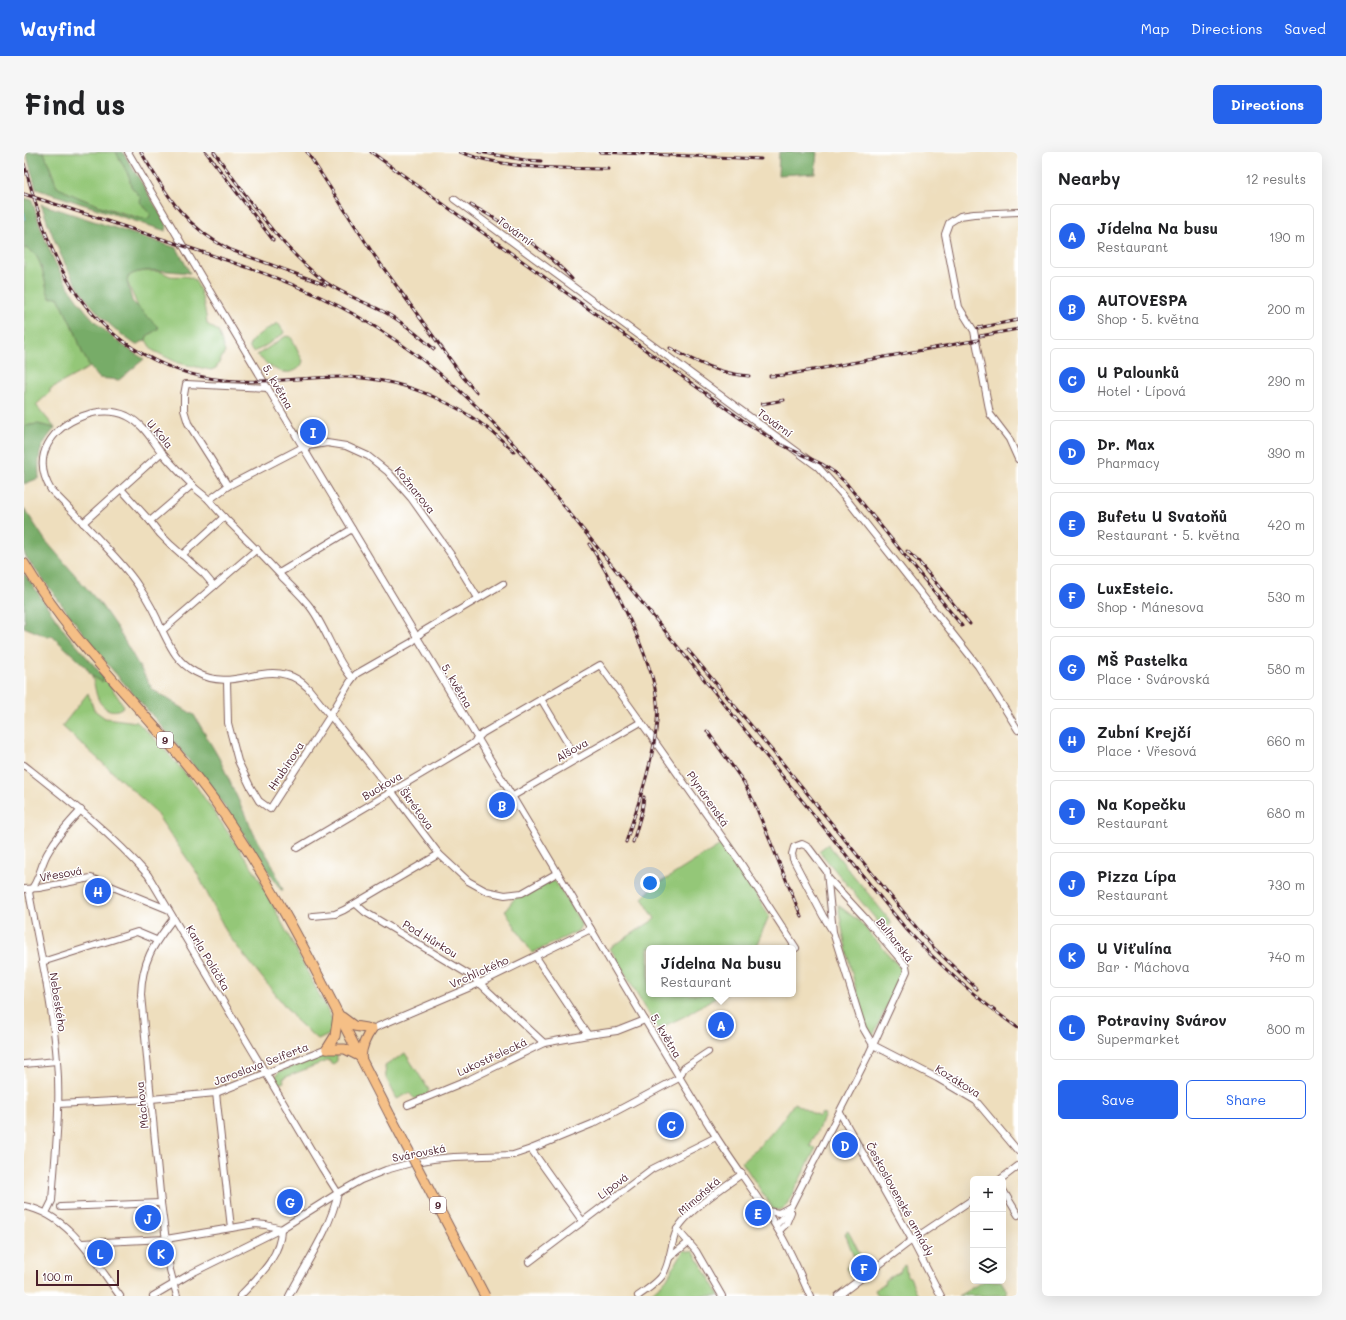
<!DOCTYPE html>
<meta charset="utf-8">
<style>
:root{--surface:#fff;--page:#f6f6f6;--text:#202124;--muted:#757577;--line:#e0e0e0;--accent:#2563eb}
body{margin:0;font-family:Mali,sans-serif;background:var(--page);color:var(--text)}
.controls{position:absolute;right:12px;bottom:12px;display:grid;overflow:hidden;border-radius:6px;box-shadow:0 4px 16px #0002}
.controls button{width:36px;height:36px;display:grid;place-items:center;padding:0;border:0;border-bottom:1px solid var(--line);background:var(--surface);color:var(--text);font:20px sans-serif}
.scale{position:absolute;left:12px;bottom:10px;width:83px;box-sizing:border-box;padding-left:4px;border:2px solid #4a1f2b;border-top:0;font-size:11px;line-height:14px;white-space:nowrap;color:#4a1f2b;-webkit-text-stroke:3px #fff;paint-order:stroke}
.you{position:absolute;left:626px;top:731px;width:14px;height:14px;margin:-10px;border:3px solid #fff;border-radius:50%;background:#1a73e8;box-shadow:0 0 0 6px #1a73e833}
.badge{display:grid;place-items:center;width:26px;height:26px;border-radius:50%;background:var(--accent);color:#fff;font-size:13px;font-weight:700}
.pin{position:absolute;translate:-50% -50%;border:2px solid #fff;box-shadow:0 1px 4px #0006}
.popup{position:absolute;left:622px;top:793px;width:150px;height:52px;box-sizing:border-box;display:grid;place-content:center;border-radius:6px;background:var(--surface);filter:drop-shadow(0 1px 3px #0005);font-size:13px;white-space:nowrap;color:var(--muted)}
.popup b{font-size:15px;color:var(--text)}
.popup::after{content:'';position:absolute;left:50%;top:100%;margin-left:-8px;border:8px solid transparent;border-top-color:var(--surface)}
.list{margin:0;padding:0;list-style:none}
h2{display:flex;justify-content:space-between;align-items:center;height:52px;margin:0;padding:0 16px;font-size:17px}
h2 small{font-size:13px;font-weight:400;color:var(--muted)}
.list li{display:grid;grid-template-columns:26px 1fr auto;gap:12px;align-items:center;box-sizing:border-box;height:64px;margin:0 8px 8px;padding:0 8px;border:1px solid var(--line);border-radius:6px}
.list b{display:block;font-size:15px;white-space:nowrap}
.list p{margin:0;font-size:13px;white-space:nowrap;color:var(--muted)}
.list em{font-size:13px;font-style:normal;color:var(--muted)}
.actions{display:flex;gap:8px;padding:12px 16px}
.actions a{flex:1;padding:9px 0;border:1px solid var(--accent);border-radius:6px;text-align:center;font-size:14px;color:var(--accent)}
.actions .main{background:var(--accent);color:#fff}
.icon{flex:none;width:22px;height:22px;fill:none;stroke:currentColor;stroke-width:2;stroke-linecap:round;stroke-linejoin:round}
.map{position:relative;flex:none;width:994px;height:1144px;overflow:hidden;border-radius:6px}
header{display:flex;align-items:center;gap:24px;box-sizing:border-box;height:56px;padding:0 20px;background:var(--accent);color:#fff}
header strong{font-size:19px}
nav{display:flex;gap:22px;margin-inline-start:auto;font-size:14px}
.intro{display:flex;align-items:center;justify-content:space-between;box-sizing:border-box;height:96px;padding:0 24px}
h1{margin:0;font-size:28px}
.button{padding:10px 18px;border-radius:6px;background:var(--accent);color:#fff;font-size:14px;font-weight:700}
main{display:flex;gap:24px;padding:0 24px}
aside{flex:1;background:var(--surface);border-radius:6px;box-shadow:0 4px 16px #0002}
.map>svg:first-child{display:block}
</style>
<header>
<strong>Wayfind</strong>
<nav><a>Map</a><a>Directions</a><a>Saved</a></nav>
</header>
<div class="intro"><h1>Find us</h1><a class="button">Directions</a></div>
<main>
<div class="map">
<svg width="994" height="1144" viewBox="0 0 994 1144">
<rect width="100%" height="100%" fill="#fff"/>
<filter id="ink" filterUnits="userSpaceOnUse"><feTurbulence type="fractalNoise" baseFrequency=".025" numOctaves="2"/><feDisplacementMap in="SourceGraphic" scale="8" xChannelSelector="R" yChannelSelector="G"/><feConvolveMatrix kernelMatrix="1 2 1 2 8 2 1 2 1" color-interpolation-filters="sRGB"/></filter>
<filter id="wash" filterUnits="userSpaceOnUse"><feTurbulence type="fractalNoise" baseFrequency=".012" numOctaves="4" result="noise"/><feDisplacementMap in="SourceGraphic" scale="16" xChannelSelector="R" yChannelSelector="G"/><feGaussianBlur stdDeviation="0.9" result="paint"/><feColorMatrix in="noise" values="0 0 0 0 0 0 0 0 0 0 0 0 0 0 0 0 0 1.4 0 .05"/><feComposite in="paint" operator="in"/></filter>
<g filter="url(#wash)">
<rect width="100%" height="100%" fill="#eedebd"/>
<g fill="#94c778" stroke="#6f7352">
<path d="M10,0H92L105,24L107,34L117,46V50L127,62L124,67H120C91,59 60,50 33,35L25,13Z"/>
<path d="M0,96C20,99 19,131 26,146L34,145L52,182L58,200L66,215L26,237V240L12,253L31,276L13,272L0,274Z"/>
<path d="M122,119C127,119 133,119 138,120C141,121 143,123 146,124C153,125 161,123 168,126C177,131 182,161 183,172L194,179L201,200L192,216L187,218L154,211L128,198L122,188L123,184L135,176L114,155L103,129C105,120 115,120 122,119Z"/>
<path d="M254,171L260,180L259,182L238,196L229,200L225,195C228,183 245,177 254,171Z"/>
<path d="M262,184L264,185L266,184C272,192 274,200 279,209C278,213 276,216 272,218C257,226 243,212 233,203Z"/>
<path d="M68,524L78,530L80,525L100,554C92,562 81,559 75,549C71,542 71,532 68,524Z"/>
<polygon points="64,541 70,558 81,566 113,570 134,590 172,634 232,721 309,869 313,879 294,888 272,868 204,783 173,721 129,657 38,574"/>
<polygon points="701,690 745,764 731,796 625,796 625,842 696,842 661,864 634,877 586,796 631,767 618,746 631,734"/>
<polygon points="804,692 868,771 860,777 795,699"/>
<polygon points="531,729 557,771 557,774 554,779 508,801 481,759 490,747 523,730"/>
<path d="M814,753L835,769L879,819L849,884C839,872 837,857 833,841C825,812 819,783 814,753Z"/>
<polygon points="313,899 313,909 308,913 305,908 259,926 260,930 254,932 250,926 255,920 300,902"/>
<polygon points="381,901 405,938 403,942 391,947 385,941 373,947 362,926 361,914"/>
<path d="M770,951L795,965L798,961L801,963L786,994L792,996L762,1054C758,1058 755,1059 749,1057L718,1010C739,992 755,974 770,951Z"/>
<polygon points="824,1079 839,1108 835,1110 832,1115 833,1117 829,1121 831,1125 829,1126 822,1116 831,1108 821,1081"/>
<polygon points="660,1098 667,1100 669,1099 696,1144 623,1144 642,1128"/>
<polygon points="881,1113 883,1124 886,1125 894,1144 854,1144 851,1138 861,1131 860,1129 877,1118 877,1116"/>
<polygon points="960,1129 977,1129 983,1139 983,1143 934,1144"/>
</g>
<g fill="#77ac68" stroke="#60664a">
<path d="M2,0H20L33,35C51,45 104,67 124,67L127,62L116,50L117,46L107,34L105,24L92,0H99L143,73L142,79L12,37Z"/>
<polygon points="755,0 793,0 791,21 754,23"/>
<path d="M0,46L8,48C29,118 55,169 120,207L95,228L75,226L66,215L58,200L52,182L34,145L26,146C19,132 20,99 0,96Z"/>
<path d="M17,52L153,96L166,121C151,120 115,114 104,125L103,129L108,149L135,176L123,184L122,188L112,193C57,156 38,112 17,52Z"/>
<path d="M13,272L31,276C15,295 14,301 15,326L0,332V274Z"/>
<polygon points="0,356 21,388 77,453 93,476 129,538 170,563 195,606 230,682 247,710 259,738 257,738 192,642 140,577 78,506 2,405 0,400"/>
<polygon points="0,421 42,481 80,525 78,530 68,524 62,515 28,484 24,485 0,475 1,468 0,467"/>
</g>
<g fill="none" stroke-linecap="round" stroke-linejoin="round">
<polyline stroke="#6bb5e3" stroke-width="1.5" points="0,61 0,67"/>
</g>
</g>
<g filter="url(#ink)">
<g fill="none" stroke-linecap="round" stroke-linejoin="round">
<g stroke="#83625e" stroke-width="8">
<g id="street">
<path d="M104,0C266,278 435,551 597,828C628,880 659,932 691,983C711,1015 735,1045 754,1078C767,1099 776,1122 786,1144"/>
<polyline points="430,47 794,315 820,344 954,514 994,578"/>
<polyline points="994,60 950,62 936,64 925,71 921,82 935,155 950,179 966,262 985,287 994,307"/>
<polyline points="204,334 164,271 160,258 160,243 162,232 244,236"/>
<polyline points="97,337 126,369 136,382 147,393 180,422 190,434"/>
<polyline points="185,348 204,334 279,295 303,291 322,294 344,304 364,320 387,346 428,404 454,446"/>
<polyline points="126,369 168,333"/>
<polyline points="59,371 138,300"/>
<polyline points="158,403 200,365"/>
<polyline points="255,421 328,377"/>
<polyline points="139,478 233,397"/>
<path d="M328,526C311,507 302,476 287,456C279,445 269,436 260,427C241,406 221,386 201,366C195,360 190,354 185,348C179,342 172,338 167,332C157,322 147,311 138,301C127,287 119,272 103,264C76,252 38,267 24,292C15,308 18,323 27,338C45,356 63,374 80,393C92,406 105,419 115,435C124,448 132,463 138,478C147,496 153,510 171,520C207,540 232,514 263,523C272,525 278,530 284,536L368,640L415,702L444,729L462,739L481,743L498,741L533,721"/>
<polyline points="203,529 204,571 214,609 226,634 235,649 246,657 306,564 326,530 332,522 388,490 398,480 479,432"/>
<polyline points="517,547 553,607"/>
<path d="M0,613C43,647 87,681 124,723L298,1016L314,1041"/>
<polyline points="489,644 617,570"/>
<polyline points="273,696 448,592 459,581 576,513 617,570 716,710 772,796"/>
<polyline points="0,737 15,736 67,726 143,757"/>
<polyline points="332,752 341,760 449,825 520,891"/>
<polyline points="289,764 311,762 320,758 415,702"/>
<path d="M149,767C129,793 118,809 117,843L137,1051L146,1118L153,1144"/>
<polyline points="809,780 799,764 769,707 768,702 770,695 778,692 782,694 785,696 803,720 809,780 839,876 849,893"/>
<polyline points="512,805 564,883"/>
<polyline points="18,810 113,780 132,788"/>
<polyline points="348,877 456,831 567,777"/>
<polyline points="849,893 913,926 952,949 994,999"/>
<polyline points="0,912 33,909"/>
<polyline points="655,926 660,916 684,900"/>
<polyline points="192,941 207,1076"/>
<polyline points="34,952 127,947 192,941 303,897"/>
<polyline points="384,953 440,930 520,891 564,883 593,879 621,868"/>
<polyline points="816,961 888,1088 917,1144"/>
<polyline points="507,997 559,1070"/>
<polyline points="977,1027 994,1014"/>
<polyline points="979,1038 994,1063"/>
<path d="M0,1054C46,1063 70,1109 96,1144"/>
<polyline points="37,1055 137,1051"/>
<polyline points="743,1059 755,1061 766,1055"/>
<path d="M22,1061L28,1049C31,1003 37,955 33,909C29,854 15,795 5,740C15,730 16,715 23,702C32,685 44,672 57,658"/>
<polyline points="752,1073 763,1062 844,904 883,819 882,814 841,766 805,727"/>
<polyline points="653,1077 672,1099 698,1144"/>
<polyline points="755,1079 762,1072 767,1060"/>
<polyline points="58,1091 142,1087 231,1072 242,1073 257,1077"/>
<polyline points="645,1106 665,1090"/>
<polyline points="505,1110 628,1017 692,985"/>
<polyline points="129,1144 168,1121 257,1077 314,1041 337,1028 362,1018 387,1011 409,1007 430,1005 489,1003 507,997 568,972 655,926"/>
<path d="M216,1144C234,1125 257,1105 257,1077"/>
<path d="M265,1144C282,1111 306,1078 314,1041"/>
<path d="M614,1144C622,1138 632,1132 638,1124C647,1111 646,1092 653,1078C662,1060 701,1034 718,1022"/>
<polyline points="814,1144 888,1088 949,1047"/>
</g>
</g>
<g stroke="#83625e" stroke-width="11">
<g id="primary">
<path d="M0,411C36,471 83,521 129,573C150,597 171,622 190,648C259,746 311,857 366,963"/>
<path d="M318,865L330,874L348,877C341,886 338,894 337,905"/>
<polyline points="303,897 311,884 314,863"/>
<polyline points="303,897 321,897 337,905"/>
</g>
</g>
<use href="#street" stroke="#fff" stroke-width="6"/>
<use href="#primary" stroke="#f5bf86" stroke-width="9"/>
<g stroke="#4a1f2b" stroke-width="3">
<g id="rail">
<path d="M117,0C142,42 161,76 207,98L302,133"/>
<polyline points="182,0 249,88"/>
<path d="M190,0C224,46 255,94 300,129C319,143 342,150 362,161C380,171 395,184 410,197"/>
<polyline points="283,0 350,103 439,225 452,240"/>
<polyline points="347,0 724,272 756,292 798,312 810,320 822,331 938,474"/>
<path d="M436,0C484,18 535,16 585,17"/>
<polyline points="455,0 501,8 517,9"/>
<polyline points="576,0 737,7"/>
<path d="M0,12C12,53 24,98 48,135C84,191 147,227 214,229C251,231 288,224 324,225C385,227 448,256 490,300"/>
<path d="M0,42C55,60 111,78 166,96C224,115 281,134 333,164C394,199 447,245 493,296L882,777C916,814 953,847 994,876"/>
<path d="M447,53C484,73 520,96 548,127"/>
<polyline points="954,176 994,168"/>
<polyline points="956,184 994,177"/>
<path d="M646,196C672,210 696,222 725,224"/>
<polyline points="746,224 761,223 954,188"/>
<polyline points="738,252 760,248"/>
<path d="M565,392C585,422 599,452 613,484C624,511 636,539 633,569C630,608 614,652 602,690"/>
<polyline points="883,399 894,409 946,472"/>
<polyline points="664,498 761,614 886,768 909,795 953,837"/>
<polyline points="683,579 719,629 730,650 777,764"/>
<polyline points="609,690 618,659 620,645"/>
</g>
</g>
<use href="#rail" stroke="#fff" stroke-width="1.5" stroke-dasharray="4.5" stroke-linecap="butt"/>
<g stroke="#83625e" stroke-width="11" stroke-linecap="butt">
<polyline id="primary-bridge" points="366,963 461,1144"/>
</g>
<use href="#primary-bridge" stroke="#f5bf86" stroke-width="9"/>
</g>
</g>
<g text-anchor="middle" stroke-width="3" stroke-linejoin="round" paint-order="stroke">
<g fill="#fff" stroke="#80626b" stroke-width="1">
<rect x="133" y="580" width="16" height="16" rx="3"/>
<rect x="406" y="1045" width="16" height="16" rx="3"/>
</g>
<g font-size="10" font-weight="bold" fill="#4a1f2b">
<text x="141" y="592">9</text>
<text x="414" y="1057">9</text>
</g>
<g font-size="11" fill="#4a1f2b" stroke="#fff">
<text transform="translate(491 79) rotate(36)" y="4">Tovární</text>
<text transform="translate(254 235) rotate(60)" y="4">5. května</text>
<text transform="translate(751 271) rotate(36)" y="4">Tovární</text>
<text transform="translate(136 282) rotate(50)" y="4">U Kola</text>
<text transform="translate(391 338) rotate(51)" y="4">Kožnarova</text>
<text transform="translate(433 534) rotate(59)" y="4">5. května</text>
<text transform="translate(548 598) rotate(-30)" y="4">Alšova</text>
<text transform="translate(262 614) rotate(-57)" y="4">Hrubínova</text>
<text transform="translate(358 634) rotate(-31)" y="4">Buckova</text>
<text transform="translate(684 647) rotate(55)" y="4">Plynárenská</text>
<text transform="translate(393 657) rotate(53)" y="4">Škrétova</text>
<text transform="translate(37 722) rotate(-10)" y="4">Vřesová</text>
<text transform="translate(406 787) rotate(31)" y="4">Pod Hůrkou</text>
<text transform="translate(871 788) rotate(52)" y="4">Bulharská</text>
<text transform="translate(184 806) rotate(59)" y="4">Karla Poláčka</text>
<text transform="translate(455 820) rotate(-24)" y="4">Vrchlického</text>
<text transform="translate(34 850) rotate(81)" y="4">Nebeského</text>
<text transform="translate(642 884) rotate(59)" y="4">5. května</text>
<text transform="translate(468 905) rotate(-25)" y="4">Lukostřelecká</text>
<text transform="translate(237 912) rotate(-21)" y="4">Jaroslava Seiferta</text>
<text transform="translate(934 929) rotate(32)" y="4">Kozákova</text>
<text transform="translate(118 953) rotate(-96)" y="4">Máchova</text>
<text transform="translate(395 1001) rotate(-11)" y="4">Svárovská</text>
<text transform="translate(589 1034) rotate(-37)" y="4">Lípová</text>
<text transform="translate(675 1044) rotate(-41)" y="4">Mimoňská</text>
<text transform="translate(876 1047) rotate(61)" y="4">Československé armády</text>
</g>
</g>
</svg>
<div class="controls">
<button>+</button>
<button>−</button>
<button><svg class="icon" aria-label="layers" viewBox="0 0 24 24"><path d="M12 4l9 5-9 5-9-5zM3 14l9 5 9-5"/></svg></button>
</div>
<div class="scale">100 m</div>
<div class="you"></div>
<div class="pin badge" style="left:697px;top:873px">A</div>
<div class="popup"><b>Jídelna Na busu</b>Restaurant</div>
<div class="pin badge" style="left:478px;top:653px">B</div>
<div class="pin badge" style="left:647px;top:973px">C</div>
<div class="pin badge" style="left:821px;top:993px">D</div>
<div class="pin badge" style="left:734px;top:1061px">E</div>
<div class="pin badge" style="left:840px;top:1116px">F</div>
<div class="pin badge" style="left:266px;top:1050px">G</div>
<div class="pin badge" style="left:74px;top:739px">H</div>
<div class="pin badge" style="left:289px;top:280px">I</div>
<div class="pin badge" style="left:124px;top:1066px">J</div>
<div class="pin badge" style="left:137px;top:1101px">K</div>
<div class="pin badge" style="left:76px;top:1101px">L</div>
</div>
<aside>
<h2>Nearby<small>12 results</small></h2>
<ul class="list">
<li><span class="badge">A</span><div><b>Jídelna Na busu</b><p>Restaurant</p></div><em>190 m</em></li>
<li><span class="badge">B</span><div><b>AUTOVESPA</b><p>Shop · 5. května</p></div><em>200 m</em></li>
<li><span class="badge">C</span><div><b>U Palounků</b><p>Hotel · Lípová</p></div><em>290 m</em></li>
<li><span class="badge">D</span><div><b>Dr. Max</b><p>Pharmacy</p></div><em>390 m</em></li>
<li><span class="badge">E</span><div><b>Bufetu U Svatoňů</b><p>Restaurant · 5. května</p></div><em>420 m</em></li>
<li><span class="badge">F</span><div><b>LuxEsteic.</b><p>Shop · Mánesova</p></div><em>530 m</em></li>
<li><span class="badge">G</span><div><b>MŠ Pastelka</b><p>Place · Svárovská</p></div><em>580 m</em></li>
<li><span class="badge">H</span><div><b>Zubní Krejčí</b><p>Place · Vřesová</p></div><em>660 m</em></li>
<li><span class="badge">I</span><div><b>Na Kopečku</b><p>Restaurant</p></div><em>680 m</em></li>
<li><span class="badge">J</span><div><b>Pizza Lípa</b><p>Restaurant</p></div><em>730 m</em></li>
<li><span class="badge">K</span><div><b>U Viťulína</b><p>Bar · Máchova</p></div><em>740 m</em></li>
<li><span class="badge">L</span><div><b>Potraviny Svárov</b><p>Supermarket</p></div><em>800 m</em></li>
</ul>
<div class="actions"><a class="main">Save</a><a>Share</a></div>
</aside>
</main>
